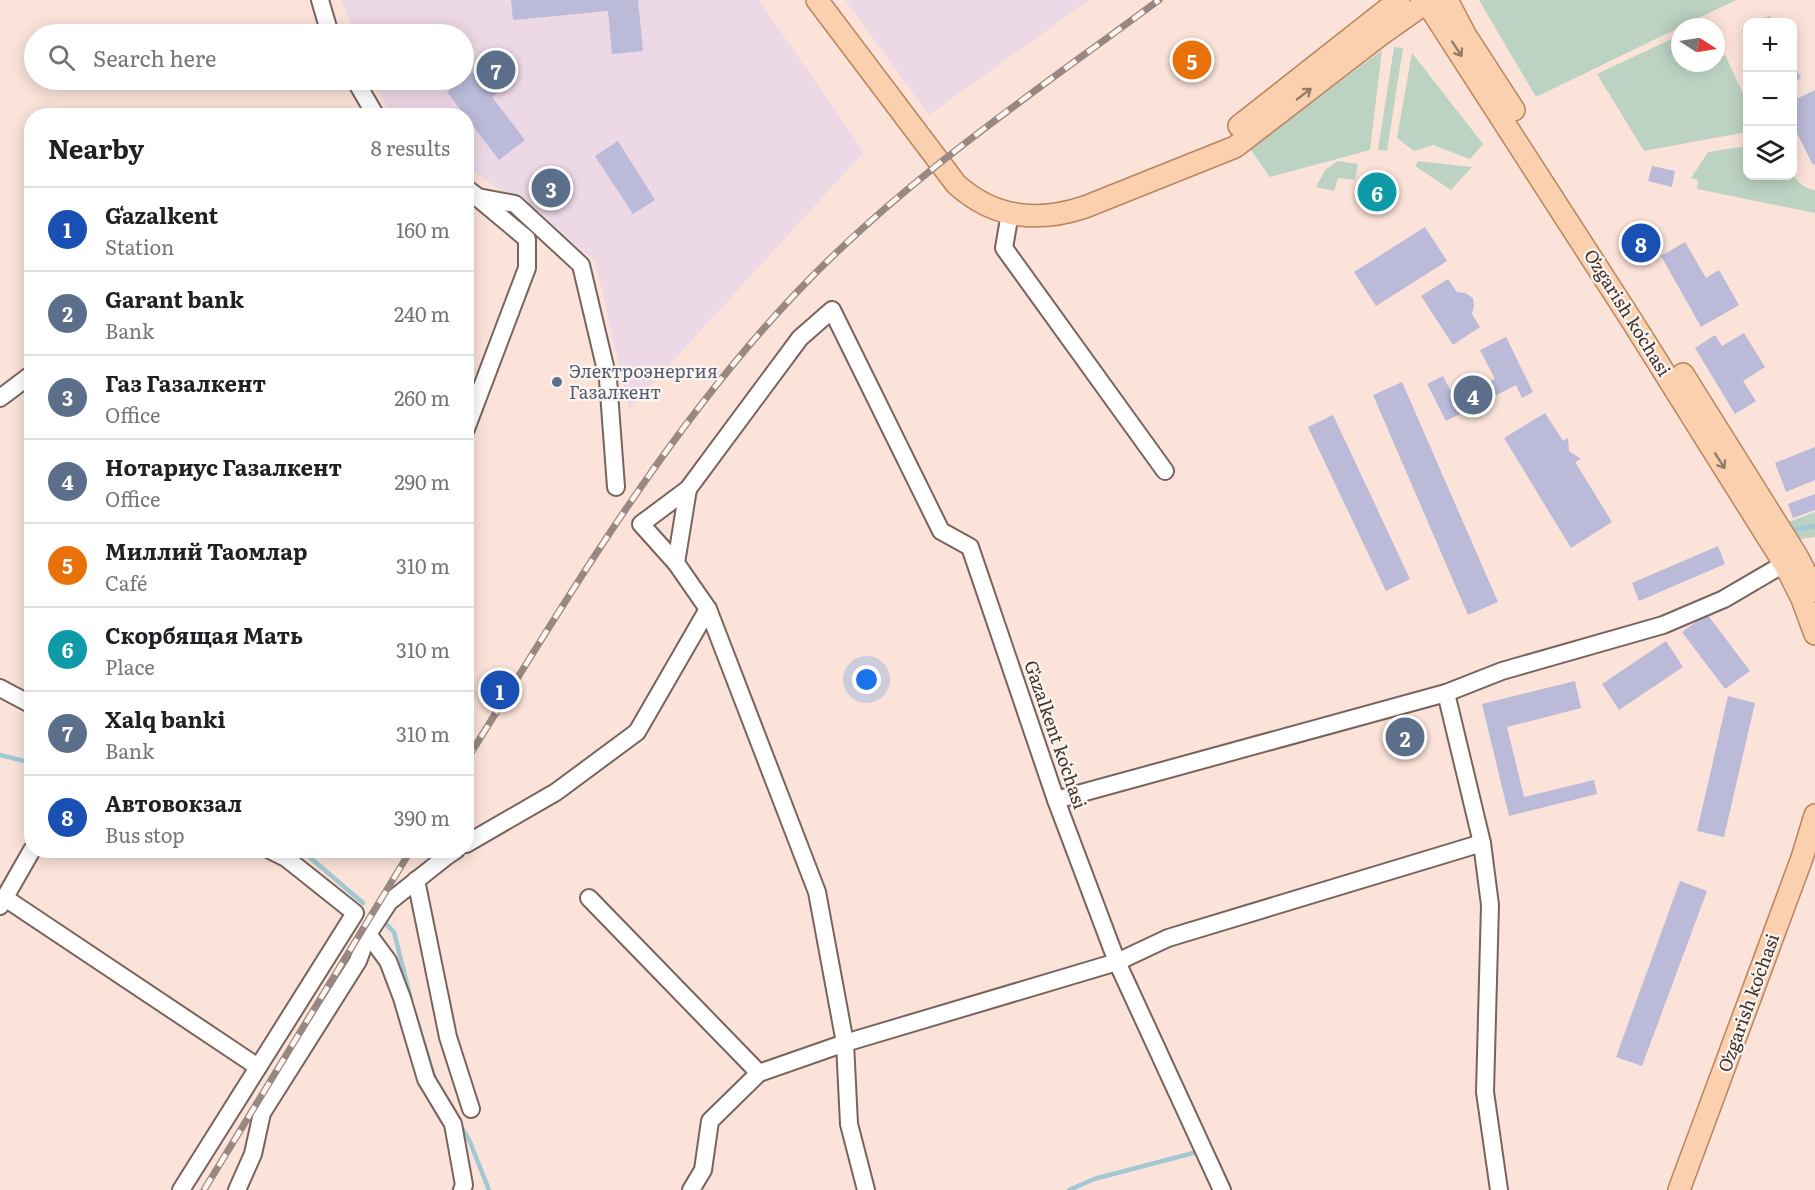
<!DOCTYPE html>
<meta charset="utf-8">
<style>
:root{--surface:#fff;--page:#f2f2f2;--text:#202124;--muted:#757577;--line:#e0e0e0;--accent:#5166db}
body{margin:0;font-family:Literata,serif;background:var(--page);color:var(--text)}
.controls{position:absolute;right:18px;top:18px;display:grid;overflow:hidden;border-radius:12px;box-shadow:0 3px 15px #0003}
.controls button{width:54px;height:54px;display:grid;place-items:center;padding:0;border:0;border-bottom:2px solid var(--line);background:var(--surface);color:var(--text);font:30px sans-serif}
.compass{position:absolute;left:1671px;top:18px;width:54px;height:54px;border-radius:50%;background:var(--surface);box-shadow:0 3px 15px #0003;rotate:102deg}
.you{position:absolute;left:867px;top:680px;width:21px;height:21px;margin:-15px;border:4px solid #fff;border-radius:50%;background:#1a73e8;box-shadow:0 0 0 9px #1a73e833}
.badge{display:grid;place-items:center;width:39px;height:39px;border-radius:50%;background:var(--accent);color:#fff;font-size:20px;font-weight:700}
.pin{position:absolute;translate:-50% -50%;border:3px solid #fff;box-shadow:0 2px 6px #0006}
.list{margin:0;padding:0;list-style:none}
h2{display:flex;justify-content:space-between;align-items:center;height:78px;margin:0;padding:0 24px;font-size:26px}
h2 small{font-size:20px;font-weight:400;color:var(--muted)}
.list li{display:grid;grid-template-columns:39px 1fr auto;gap:18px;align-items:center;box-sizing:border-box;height:84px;padding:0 24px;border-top:2px solid var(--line)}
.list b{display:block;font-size:22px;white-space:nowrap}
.list p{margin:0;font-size:20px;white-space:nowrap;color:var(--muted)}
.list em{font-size:20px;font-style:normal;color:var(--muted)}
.icon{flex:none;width:33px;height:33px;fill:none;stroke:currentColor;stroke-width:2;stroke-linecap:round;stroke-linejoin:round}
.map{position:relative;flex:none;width:1815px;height:1190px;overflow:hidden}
.search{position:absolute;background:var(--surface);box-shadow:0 3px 15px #0003;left:24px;top:24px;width:450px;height:66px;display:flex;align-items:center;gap:15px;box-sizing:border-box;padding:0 21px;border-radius:33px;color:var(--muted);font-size:22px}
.panel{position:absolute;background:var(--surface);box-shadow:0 3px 15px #0003;left:24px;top:108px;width:450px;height:750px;border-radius:24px}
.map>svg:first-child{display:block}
</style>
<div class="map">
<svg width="1815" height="1190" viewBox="0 0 1815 1190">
<rect width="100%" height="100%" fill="#fbe3d9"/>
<g fill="#edd8e6">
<polygon points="341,0 759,0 864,152 629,409 595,260 467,166 466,116 398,115 387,107 375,80 464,80 464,34 356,34"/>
<polygon points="845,0 1089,0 929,115"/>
</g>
<g fill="#bcd3c3">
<polygon points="1479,0 1736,0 1536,97"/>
<polygon points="1680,35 1680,63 1716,63 1716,59 1725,55 1747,102 1747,132 1644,151 1597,74"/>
<polygon points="1394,47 1403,48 1387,151 1378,150"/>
<polygon points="1382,50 1370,150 1270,177 1250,149"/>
<polygon points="1412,53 1483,144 1470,159 1433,145 1414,151 1397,138"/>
<path d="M1747,146L1748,176L1793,175C1797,182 1807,190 1815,190V213L1697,189L1698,180L1691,178L1708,152Z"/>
<polygon points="1338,161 1358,164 1355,180 1338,178 1334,191 1316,187 1326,169"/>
<polygon points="1418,161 1472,167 1451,190 1415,166"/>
<polygon points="1815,512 1815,537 1795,540 1786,523"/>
</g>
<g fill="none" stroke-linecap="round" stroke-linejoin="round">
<g stroke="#a2c9d3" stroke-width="4.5">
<polyline points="1792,530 1815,526"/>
<polyline points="0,755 32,763"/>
<polyline points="306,854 363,903"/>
<polyline points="382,920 394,932 411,1000"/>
<polyline points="414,1011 436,1083"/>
<polyline points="460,1124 470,1142 489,1190"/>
<polyline points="1069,1190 1094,1179 1197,1152"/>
</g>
</g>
<g fill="#bbbad9">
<polygon points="511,0 638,0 643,51 612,54 608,11 513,20"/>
<polygon points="1770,16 1773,22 1757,22"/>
<polygon points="1748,27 1748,42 1742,30"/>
<polygon points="497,54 516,79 492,97 525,140 499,160 447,92"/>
<polygon points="1792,61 1801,78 1792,83"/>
<polygon points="1815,90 1815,164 1813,165 1792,123 1792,101"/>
<polygon points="618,141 655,200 633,214 595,156"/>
<polygon points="1652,166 1675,171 1672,187 1648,181"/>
<polygon points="1425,227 1447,261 1376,306 1354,272"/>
<polygon points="1685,242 1706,278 1719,270 1739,305 1701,327 1661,256"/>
<polygon points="1448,279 1457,292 1465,293 1473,298 1474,306 1472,314 1480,327 1453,345 1421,296"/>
<polygon points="1744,333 1765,367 1743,381 1756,401 1735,414 1695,348 1715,335 1722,346"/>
<polygon points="1506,337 1533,392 1522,398 1516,385 1446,421 1427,384 1443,376 1455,399 1495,379 1480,350"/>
<polygon points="1402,382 1498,602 1468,615 1373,395"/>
<polygon points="1545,413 1563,441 1568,438 1569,451 1581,459 1575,462 1612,522 1571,548 1504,438"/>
<polygon points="1333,415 1410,579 1386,591 1308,427"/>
<polygon points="1815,447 1815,480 1786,492 1775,463"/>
<polygon points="1815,494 1815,510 1793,518 1788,504"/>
<polygon points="1718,546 1725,564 1639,601 1632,583"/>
<polygon points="1707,614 1750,671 1725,689 1682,632"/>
<polygon points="1666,641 1683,667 1619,710 1602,684"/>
<polygon points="505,676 511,679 496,704 490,700"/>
<polygon points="1575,681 1581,708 1507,727 1524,797 1594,780 1597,794 1509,816 1482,704"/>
<polygon points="1728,696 1755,703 1724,837 1697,831"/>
<polygon points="1680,881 1707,891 1642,1066 1616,1057"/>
</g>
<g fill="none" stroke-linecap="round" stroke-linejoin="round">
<g stroke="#78645c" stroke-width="20">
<g id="minor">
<polyline points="320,0 330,34"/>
<polyline points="355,80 376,116"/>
<polyline points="466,188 478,197 515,204 581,265 608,379 616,487"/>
<polyline points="1010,213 1004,248 1165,471"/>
<polyline points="0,398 32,374"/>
<polyline points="466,429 527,268 527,239 478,198"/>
<polyline points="676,563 688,489"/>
<polyline points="0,688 32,705"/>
<polyline points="1446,693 1482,843 1490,905 1485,1092 1499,1190"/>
<polyline points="1056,800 1446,693 1502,671 1663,625 1724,599 1794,558"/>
<polyline points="466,844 556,792 637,732 708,609"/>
<polyline points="456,850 447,856 389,902 368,934 388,961 402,998 426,1079 453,1124 464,1185 462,1190"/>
<polyline points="416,880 448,1037 471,1109"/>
<polyline points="5,898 258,1067"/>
<polyline points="589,898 759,1073"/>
<polyline points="0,906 32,850"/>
<polyline points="181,1190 355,913 286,858 270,850"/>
<polyline points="237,1190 253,1154 262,1113 358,961 368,934"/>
<polyline points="691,1190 703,1170 710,1121 759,1073 845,1043 1117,962 1168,938 1482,843"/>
<polyline points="866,1190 849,1124 845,1043 817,892 708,609 676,563 641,524 688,489 800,338 832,310 941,531 970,547 1056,800 1117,962 1222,1190"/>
</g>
</g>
<g stroke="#b7855f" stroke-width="24">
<g id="major">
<path d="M817,0L956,184C993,218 1037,223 1085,207L1235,147L1379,36L1430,0"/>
<polyline points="1425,0 1632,321 1785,565 1802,599 1815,634"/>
<polyline points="1447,0 1466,36 1514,110"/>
<polyline points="1239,126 1399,0"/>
<polyline points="1683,374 1797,556 1815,591"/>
<polyline points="1679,1190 1802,858 1815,815"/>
</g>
</g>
<use href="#minor" stroke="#fff" stroke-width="16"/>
<use href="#major" stroke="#fbd0ae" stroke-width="21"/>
<g stroke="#998881" stroke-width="7">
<g id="rail">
<path d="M466,761C567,599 665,431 797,292C904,179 1035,92 1159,0"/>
<polyline points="204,1190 411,850"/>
</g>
</g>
<use href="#rail" stroke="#fef4f0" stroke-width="4.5" stroke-dasharray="14" stroke-linecap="butt"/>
</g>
<defs><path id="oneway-shaft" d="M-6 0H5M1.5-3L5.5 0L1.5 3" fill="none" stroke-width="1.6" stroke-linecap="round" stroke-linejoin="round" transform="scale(1.5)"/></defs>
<g stroke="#937b69">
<use href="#oneway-shaft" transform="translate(1457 49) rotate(57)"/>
<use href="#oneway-shaft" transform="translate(1304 94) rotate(-37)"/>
<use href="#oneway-shaft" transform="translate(1720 461) rotate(58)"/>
</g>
<circle fill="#5c6f8a" stroke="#fef4f0" stroke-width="2" cx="557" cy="382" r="6"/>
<g text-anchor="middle" stroke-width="4.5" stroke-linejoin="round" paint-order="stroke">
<g font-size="18" fill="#3e3531" stroke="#fef4f0">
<text transform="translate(1627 313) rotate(58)" y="6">Oʻzgarish koʻchasi</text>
<text transform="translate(1055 735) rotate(71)" y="6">Gʻazalkent koʻchasi</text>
<text transform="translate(1749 1003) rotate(-70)" y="6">Oʻzgarish koʻchasi</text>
</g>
<g font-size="18" fill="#4e5e75" stroke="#fef4f0" text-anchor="start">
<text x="569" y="378">Электроэнергия<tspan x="569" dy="21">Газалкент</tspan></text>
</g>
</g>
</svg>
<div class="controls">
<button>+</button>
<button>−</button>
<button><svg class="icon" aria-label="layers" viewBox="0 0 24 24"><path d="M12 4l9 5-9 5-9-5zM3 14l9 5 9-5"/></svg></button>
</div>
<svg class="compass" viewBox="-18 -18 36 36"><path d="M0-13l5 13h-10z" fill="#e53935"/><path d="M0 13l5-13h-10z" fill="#757577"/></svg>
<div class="you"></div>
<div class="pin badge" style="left:500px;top:690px;background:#1a4fb4">1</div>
<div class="pin badge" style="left:1405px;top:737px;background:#5c6f8a">2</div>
<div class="pin badge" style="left:551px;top:188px;background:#5c6f8a">3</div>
<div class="pin badge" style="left:1473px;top:395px;background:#5c6f8a">4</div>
<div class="pin badge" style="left:1192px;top:60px;background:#e8710a">5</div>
<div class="pin badge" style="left:1377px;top:192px;background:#0f9aa8">6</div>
<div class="pin badge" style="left:496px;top:70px;background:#5c6f8a">7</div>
<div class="pin badge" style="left:1641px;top:243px;background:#1a4fb4">8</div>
<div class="search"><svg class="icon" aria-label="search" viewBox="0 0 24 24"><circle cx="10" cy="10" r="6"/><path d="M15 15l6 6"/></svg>Search here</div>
<section class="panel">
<h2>Nearby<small>8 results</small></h2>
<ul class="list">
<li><span class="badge" style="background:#1a4fb4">1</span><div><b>Gʻazalkent</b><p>Station</p></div><em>160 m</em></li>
<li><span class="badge" style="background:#5c6f8a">2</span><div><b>Garant bank</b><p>Bank</p></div><em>240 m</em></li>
<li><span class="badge" style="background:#5c6f8a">3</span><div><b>Газ Газалкент</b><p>Office</p></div><em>260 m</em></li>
<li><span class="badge" style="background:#5c6f8a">4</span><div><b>Нотариус Газалкент</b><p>Office</p></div><em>290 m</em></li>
<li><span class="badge" style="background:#e8710a">5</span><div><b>Миллий Таомлар</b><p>Café</p></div><em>310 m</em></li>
<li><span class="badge" style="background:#0f9aa8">6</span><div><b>Скорбящая Мать</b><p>Place</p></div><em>310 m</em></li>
<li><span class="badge" style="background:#5c6f8a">7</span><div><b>Xalq banki</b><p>Bank</p></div><em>310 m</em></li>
<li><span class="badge" style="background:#1a4fb4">8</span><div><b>Автовокзал</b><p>Bus stop</p></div><em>390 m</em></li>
</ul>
</section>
</div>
